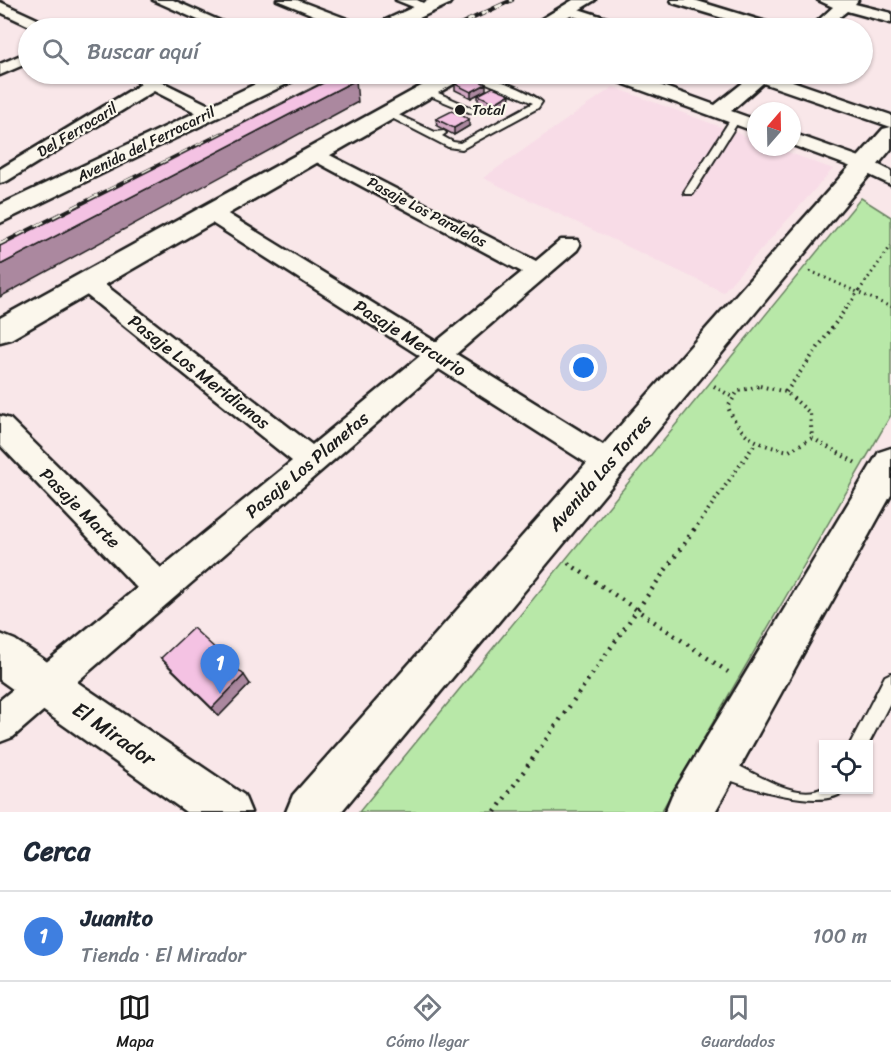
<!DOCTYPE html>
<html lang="es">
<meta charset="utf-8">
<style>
:root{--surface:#fff;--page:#f6f6f7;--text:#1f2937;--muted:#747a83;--line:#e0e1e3;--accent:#1c1c1c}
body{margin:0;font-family:Sriracha,sans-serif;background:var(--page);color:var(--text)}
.controls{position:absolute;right:18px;bottom:18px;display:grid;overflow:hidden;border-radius:0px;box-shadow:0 2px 4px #0004}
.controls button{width:54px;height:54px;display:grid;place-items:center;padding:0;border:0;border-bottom:2px solid var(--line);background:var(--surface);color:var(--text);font:30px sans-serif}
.compass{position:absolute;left:747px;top:102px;width:54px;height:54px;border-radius:50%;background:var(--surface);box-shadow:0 2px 4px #0004;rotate:20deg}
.you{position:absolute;left:584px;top:368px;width:21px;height:21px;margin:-15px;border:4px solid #fff;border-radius:50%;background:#1a73e8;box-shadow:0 0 0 9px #1a73e833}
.badge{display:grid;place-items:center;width:39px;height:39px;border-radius:50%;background:var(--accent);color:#fff;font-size:20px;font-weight:700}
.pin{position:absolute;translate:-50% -50px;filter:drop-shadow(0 2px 3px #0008)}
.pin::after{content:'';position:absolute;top:32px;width:21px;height:18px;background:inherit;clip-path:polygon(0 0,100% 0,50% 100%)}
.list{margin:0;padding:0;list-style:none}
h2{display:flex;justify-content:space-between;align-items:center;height:78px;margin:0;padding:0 24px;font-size:26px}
h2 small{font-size:20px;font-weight:400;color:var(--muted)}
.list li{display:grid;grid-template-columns:39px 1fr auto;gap:18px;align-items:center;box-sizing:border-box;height:90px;padding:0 24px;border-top:2px solid var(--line)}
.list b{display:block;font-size:22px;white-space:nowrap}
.list p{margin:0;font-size:20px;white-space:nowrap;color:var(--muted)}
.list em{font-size:20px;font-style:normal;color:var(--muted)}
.icon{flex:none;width:33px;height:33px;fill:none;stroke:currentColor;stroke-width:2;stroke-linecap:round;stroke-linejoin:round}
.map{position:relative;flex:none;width:891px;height:812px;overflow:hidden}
.search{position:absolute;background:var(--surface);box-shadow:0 2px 4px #0004;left:18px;right:18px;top:18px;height:66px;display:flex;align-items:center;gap:15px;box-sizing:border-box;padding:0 21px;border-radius:33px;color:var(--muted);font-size:22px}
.sheet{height:168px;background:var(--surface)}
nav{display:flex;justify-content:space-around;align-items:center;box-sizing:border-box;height:84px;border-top:2px solid var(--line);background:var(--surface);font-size:16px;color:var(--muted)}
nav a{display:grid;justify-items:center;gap:3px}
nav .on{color:var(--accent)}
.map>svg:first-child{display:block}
</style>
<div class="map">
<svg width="891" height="812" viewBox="0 0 891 812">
<rect width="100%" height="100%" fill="#f9e7e9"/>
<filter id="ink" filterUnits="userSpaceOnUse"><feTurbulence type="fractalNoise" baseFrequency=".0167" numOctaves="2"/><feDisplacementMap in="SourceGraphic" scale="12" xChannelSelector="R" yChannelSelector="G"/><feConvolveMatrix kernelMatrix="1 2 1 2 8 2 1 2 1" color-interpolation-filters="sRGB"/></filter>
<g filter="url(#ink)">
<polygon fill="#f8dce7" points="613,87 756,140 756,147 774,147 833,169 723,292 483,178"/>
<polygon fill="#b8e8a8" stroke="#6a8262" stroke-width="1.5" points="861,198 891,217 891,415 661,812 359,812"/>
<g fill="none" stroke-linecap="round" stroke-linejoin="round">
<g stroke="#1c1c1c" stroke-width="4">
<g id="service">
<path d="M464,74C482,72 528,90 542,102L538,108L462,149L448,147L382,113L390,111L435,132L444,131L446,133L442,136L453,142L460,143L533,103L508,92L499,94L498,92L501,89Z"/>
<polygon points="423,89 429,89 479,111 471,113 423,93"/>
<polygon points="732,117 740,119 693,194 685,194 684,192"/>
<polygon points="891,673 891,701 868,745 850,744 885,676"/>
<path d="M721,757C746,767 797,805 824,787V790H846C825,812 743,788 714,773L712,766L714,759Z"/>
</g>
</g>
<g stroke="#1c1c1c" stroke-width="5">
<g id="minor">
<polygon points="153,0 173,0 236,28 216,28"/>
<polygon points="277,0 297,0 363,25 366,28 345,28"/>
<polygon points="396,0 417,0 433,8 426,12"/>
<polygon points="671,0 694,0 776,25 779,28 756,28 673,3"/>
<polygon points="818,0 858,0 855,4 891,13 891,23 847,11 826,28 810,28 833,7"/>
<polygon points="0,2 50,25 53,28 34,28 0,12"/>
<polygon points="569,6 628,25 631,28 609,28 564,13 562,10"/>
<polygon points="28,52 28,63 0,75 0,64"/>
<polygon points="126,74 146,74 217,109 220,113 217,117 205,117 154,91 7,181 0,183 0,169 141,84"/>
<polygon points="606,74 629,74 715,105 749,78 745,74 772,74 891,115 891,127 763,83 731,111 756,120 756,132 608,78"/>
<polygon points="792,133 871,161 891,171 891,185 857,169 792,145"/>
<polygon points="316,148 536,261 561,240 577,240 580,245 577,250 456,354 619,455 623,463 619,471 609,475 599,471 439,369 13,737 0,742 0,700 137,588 0,445 0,416 10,419 161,568 292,461 79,289 75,283 79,277 87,275 95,277 312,445 420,356 204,218 200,213 204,208 218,208 436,342 522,272 309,158 306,154 309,150"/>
</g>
</g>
<g stroke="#1c1c1c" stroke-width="5">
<g id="tertiary">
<polygon points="429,0 452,0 449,4 398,28 375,28 377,24"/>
<polygon points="277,74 302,74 299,78 0,223 0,205"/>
<polygon points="891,127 891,149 341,812 286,812 293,795 883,129"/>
<polygon points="891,448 891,495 715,812 665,812 672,795 879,452"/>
</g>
</g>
<g stroke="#1c1c1c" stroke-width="5">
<g id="secondary">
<polygon points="573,0 595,0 549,28 527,28"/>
<polygon points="443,74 467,74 464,78 11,339 0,342 0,318"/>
<polygon points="0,634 15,640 244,795 251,812 186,812 0,680"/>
</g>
</g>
<g stroke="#1c1c1c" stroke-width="3" stroke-dasharray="1.5 4" stroke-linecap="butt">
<polyline points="810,271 891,307"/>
<polyline points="846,309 891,246"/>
</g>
<g stroke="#1c1c1c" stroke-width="4" stroke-dasharray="1.5 4.5" stroke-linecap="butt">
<polyline points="714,386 734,398"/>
<path d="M760,386L786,392L810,413L812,438L789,451C758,445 740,438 728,407L738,391Z"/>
<polyline points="786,392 847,307"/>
<polyline points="812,438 856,463"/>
<polyline points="694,530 755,444"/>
</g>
<g stroke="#1c1c1c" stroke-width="4.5" stroke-dasharray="2 6" stroke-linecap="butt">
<polyline points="568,563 728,672"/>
<polyline points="495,812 695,528"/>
</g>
<use href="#service" fill="#fbf7ec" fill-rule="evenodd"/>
<use href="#minor" fill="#fbf7ec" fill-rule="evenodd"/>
<use href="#tertiary" fill="#fbf7ec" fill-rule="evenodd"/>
<use href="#secondary" fill="#fbf7ec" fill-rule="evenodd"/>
<g stroke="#1c1c1c" stroke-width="4.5">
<g id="rail-far1">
<polyline points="452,28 512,0"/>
<polyline points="219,136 343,74"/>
</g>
</g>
<g stroke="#1c1c1c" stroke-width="5">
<polyline id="rail" points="0,245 222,134"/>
</g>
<use href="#rail-far1" stroke="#fbf7ec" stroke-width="3" stroke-dasharray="8" stroke-linecap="butt"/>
<use href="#rail" stroke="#fbf7ec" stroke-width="4" stroke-dasharray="10" stroke-linecap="butt"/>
</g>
<g fill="#d2a7c3" stroke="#1c1c1c" stroke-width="1.5">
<polygon points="455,84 486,90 471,98 455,90"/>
<polygon points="510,94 509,101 495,109 478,101 478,95"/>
<polygon points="436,119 469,126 454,135 437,126"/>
<polygon points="161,658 250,684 219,716 169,667"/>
</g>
<g fill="#ab889f" stroke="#1c1c1c" stroke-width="1.5">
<polygon points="356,80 358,102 0,297 0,265"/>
<polygon points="486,84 486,90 471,98 471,92"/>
<polygon points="510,94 509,101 495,109 495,103"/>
<polygon points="469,119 469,126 454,135 454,128"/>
<polygon points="244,675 250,684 219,716 212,708"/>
</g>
<g fill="#f4c2e3" stroke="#1c1c1c" stroke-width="1.5">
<polygon points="341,74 356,80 0,265 0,246"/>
<polygon points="469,76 486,84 471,92 455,84"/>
<polygon points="493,87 510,94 495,103 478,95"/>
<polygon points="452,111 469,119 454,128 436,119"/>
<polygon points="193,628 244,675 212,708 161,658"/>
</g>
</g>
<circle fill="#1c1c1c" stroke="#fbf7ec" stroke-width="2" cx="460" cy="110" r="6"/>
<g text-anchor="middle" stroke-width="4.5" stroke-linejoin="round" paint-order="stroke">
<g font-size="15" fill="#1c1c1c" stroke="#fbf7ec" text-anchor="start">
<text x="472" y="115">Total</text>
</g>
<g font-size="15" fill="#1c1c1c" stroke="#fbf7ec">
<text transform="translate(77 130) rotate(-31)" y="5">Del Ferrocaril</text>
<text transform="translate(146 144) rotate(-26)" y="5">Avenida del Ferrocarril</text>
<text transform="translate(427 212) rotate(28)" y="5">Pasaje Los Paralelos</text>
</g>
<g font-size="18" fill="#1c1c1c" stroke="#fbf7ec">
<text transform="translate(410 338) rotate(32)" y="6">Pasaje Mercurio</text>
<text transform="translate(199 372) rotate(38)" y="6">Pasaje Los Meridianos</text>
<text transform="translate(307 465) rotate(-40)" y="6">Pasaje Los Planetas</text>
<text transform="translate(600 473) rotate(-49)" y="6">Avenida Las Torres</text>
<text transform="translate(80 508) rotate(45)" y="6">Pasaje Marte</text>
</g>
<g font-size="21" fill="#1c1c1c" stroke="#fbf7ec">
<text transform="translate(114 734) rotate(35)" y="7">El Mirador</text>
</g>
</g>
</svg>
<div class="controls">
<button><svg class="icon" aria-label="locate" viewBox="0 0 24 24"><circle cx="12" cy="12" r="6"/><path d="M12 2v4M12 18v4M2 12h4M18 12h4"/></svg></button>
</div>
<svg class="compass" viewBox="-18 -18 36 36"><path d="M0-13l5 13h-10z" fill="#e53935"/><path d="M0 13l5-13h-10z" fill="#747a83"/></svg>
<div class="you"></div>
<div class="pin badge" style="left:220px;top:694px;background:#3f7fe0">1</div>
<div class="search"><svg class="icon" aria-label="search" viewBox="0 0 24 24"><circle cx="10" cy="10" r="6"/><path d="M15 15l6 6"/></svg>Buscar aquí</div>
</div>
<section class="sheet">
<h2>Cerca<small></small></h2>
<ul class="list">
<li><span class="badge" style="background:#3f7fe0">1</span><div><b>Juanito</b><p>Tienda · El Mirador</p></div><em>100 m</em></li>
</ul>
</section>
<nav>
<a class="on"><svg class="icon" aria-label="map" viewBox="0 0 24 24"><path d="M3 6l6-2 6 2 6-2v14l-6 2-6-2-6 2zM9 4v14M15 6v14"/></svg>Mapa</a>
<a><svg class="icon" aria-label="directions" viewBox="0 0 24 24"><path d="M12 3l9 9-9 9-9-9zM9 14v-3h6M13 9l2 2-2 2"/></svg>Cómo llegar</a>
<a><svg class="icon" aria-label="saved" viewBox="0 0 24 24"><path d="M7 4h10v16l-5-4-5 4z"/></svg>Guardados</a>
</nav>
